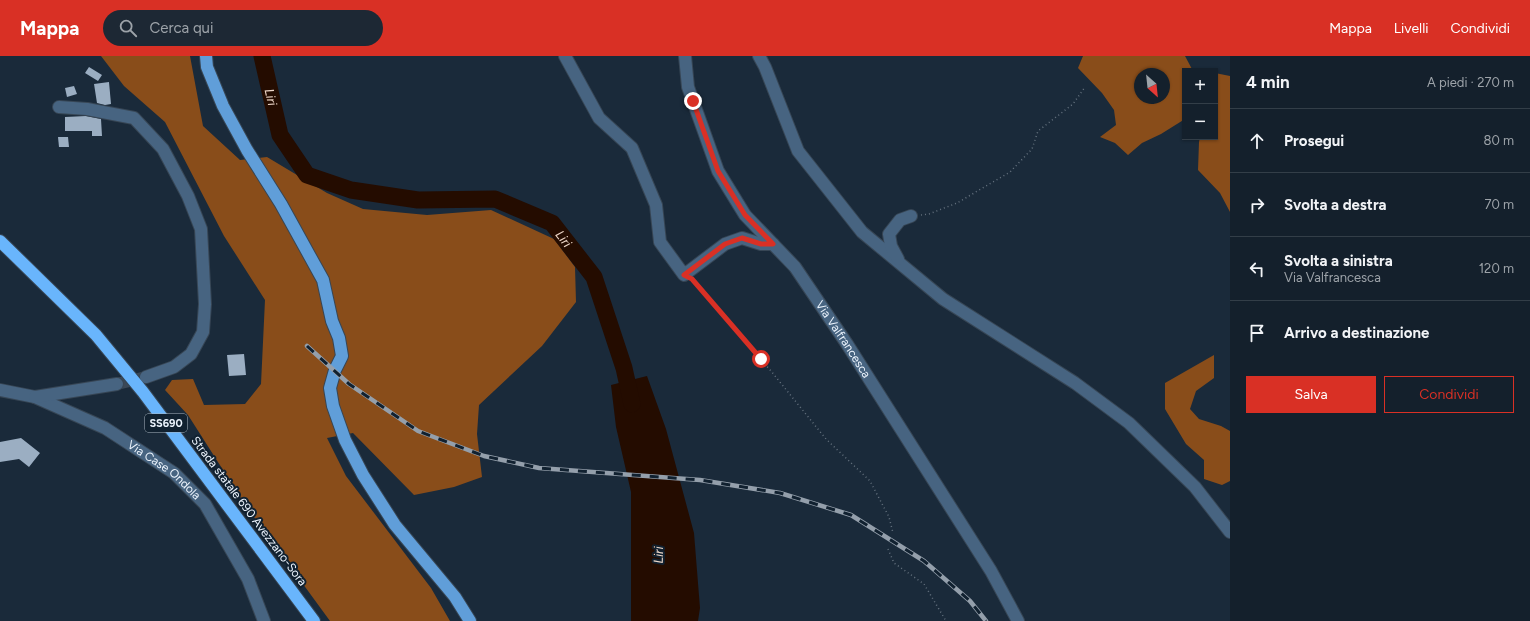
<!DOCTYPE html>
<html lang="it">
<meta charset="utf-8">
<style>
:root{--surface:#14202c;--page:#1d2834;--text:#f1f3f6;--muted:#9da3a9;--line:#333e48;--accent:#d93025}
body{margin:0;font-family:Figtree,sans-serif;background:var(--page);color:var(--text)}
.controls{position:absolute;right:12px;top:12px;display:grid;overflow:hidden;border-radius:0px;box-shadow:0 1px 3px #0004}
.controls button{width:36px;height:36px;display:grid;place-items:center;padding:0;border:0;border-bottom:1px solid var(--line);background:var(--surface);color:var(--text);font:20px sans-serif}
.compass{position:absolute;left:1134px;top:12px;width:36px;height:36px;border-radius:50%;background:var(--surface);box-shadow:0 1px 3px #0004;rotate:153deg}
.stop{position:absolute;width:12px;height:12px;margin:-9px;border:3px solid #d93025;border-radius:50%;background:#fff}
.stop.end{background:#d93025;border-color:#fff;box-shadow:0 1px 4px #0008}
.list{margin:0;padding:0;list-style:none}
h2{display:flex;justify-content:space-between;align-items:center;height:52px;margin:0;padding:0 16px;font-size:17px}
h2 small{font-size:13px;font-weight:400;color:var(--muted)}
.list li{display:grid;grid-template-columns:26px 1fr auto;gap:12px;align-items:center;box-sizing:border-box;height:64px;padding:0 16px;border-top:1px solid var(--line)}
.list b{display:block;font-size:15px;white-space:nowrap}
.list p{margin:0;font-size:13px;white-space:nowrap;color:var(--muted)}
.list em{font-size:13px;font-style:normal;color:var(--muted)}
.actions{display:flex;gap:8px;padding:12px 16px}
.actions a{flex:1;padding:9px 0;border:1px solid var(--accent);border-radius:0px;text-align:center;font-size:14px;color:var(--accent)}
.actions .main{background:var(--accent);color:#fff}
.icon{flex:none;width:22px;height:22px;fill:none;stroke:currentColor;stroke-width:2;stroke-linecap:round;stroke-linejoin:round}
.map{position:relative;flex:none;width:1230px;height:565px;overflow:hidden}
header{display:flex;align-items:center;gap:24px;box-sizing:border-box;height:56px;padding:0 20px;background:var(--accent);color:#fff}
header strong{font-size:19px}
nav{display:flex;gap:22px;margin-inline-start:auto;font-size:14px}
.search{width:280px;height:36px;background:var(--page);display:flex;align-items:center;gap:10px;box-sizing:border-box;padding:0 14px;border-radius:22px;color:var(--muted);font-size:15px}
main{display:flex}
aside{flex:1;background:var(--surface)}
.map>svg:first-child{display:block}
</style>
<header>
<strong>Mappa</strong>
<div class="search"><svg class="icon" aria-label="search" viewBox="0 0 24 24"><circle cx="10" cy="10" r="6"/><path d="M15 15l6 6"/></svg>Cerca qui</div>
<nav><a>Mappa</a><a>Livelli</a><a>Condividi</a></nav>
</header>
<main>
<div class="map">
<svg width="1230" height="565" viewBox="0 0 1230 565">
<rect width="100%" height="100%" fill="#1a2a3a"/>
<g fill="#894d1a" fill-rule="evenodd">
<polygon points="101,0 190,0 203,70 240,104 267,101 327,137 363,153 427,159 491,154 554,183 575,211 576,246 542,290 479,349 477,378 482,421 454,431 414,439 353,377 327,382 346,420 431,532 450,565 330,565 246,450 188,359 165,334 172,324 193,323 204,349 245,348 261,328 265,244 224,180 165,66 124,30"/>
<path d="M1083,0H1185L1193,15H1185V63L1161,78L1142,87L1128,99L1115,87L1100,81L1116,69L1114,54L1102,37L1078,12ZM1140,18H1164V42H1140Z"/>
<polygon points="1215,17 1230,20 1230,156 1220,137 1198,114 1199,86 1200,81 1215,81"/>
<polygon points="1214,299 1214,322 1196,335 1190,353 1199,363 1221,370 1230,375 1230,425 1222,429 1204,423 1204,404 1186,388 1165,353 1165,327"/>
</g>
<polygon fill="#240c00" points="647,320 666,373 694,477 700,552 698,565 631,565 631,436 616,371 611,329"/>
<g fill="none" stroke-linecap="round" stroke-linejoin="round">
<path stroke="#240c00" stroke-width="17" id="s1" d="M262,0L280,79L307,119L351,134L418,144L495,143L552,167L594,221L624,312L632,348"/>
</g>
<g fill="#9baec2">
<polygon points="89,11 102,19 98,25 85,17"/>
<polygon points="109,26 111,48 105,49 97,47 94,28"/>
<polygon points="74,30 77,38 67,41 65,32"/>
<polygon points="86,60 101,63 102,80 92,80 92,75 65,75 65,61"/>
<polygon points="58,81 68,81 69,91 59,91"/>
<polygon points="244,298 246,319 229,320 227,299"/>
<polygon points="21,382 40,397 29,411 19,403 0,406 0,386"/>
</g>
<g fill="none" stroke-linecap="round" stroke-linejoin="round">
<polyline stroke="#3a4857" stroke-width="12" stroke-dasharray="12 6" stroke-linecap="butt" points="117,328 146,321"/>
<g stroke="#374655" stroke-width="14">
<g id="minor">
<polyline points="565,0 599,62 632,92 656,149 660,186 684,219 725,188 742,182 761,188 773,188"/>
<path id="s2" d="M685,0L688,31L718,115L745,159L795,211L847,288L991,515L1018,565"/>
<polyline points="759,0 765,11 798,95 862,176 943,243 1075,327 1129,367 1195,431 1230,476"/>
<polyline points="59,51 87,53 134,62 163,93 188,140 201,173 205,248 203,276 191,298 174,311 146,321"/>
<polyline points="898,203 891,190 889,178 900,164 911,160"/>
<path id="s3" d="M0,334L35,341L105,372L174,417L205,448L248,523L264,565"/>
<polyline points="35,341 117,328"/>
</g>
</g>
<g stroke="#374655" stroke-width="14">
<polyline id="major" points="206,0 207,11 223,50 247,94 281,148 323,224 332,265 339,282 342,300 335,314 330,332 333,350 345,384 363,419 395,469 455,541 470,565"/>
</g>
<g stroke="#374655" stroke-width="14">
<polyline id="highway" points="0,185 96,279 143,336 314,565"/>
</g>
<g stroke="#65727f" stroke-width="1.5" stroke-dasharray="1 3" stroke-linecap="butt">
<polyline points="921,159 929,158 957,147 1010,116 1032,93 1038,75 1073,48 1085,31"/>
<polyline points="694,226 771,315 826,383 870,425 889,461 893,477"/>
<polyline points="888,493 894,507 924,528 946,565"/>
</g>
<use href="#minor" stroke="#476481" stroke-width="12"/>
<use href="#major" stroke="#609ed9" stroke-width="12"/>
<use href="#highway" stroke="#69b5fc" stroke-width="12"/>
<g stroke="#949fab" stroke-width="4.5">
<polyline id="rail" points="307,290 349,328 418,375 484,400 539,412 700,424 780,437 851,459 924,505 970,545 986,565"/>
</g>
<use href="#rail" stroke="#112130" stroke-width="3" stroke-dasharray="9" stroke-linecap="butt"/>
</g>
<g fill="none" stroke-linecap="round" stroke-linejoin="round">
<polyline stroke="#d93025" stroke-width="5" points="693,45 718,115 745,159 773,188 761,188 742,182 725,188 684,219 692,223 761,303"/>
</g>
<g text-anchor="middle" stroke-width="4" stroke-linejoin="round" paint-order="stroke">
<rect fill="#112130" stroke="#aab5c0" stroke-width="1" x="145" y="358" width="42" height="18" rx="3"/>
<g font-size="11" font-weight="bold" fill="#ecf4fd">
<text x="166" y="371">SS690</text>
</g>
<g font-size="12" fill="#ecf4fd" stroke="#112130">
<text dy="4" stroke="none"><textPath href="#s2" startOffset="331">Via Valfrancesca</textPath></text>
<text dy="4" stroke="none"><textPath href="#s3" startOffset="185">Via Case Ondola</textPath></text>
<text transform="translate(249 455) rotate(53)" y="4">Strada statale 690 Avezzano-Sora</text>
</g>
<g font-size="13" font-style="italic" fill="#efd9ca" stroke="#112130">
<text dy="5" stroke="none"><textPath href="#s1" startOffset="42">Liri</textPath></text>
<text dy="5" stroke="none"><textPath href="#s1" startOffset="402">Liri</textPath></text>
<text transform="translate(658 499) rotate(-89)" y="5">Liri</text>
</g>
</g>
</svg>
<div class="controls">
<button>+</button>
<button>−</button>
</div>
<svg class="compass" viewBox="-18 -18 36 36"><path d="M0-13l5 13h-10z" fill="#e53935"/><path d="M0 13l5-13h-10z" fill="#9da3a9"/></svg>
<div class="stop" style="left:761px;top:303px"></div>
<div class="stop end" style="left:693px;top:45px"></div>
</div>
<aside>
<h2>4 min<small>A piedi · 270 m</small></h2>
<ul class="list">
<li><svg class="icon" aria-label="ahead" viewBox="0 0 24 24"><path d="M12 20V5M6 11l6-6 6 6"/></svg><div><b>Prosegui</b></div><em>80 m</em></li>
<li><svg class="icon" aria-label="right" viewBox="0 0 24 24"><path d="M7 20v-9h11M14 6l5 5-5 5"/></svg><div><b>Svolta a destra</b></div><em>70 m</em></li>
<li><svg class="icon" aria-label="left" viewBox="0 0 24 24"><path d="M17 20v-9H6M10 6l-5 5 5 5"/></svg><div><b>Svolta a sinistra</b><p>Via Valfrancesca</p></div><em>120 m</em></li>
<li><svg class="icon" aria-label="arrive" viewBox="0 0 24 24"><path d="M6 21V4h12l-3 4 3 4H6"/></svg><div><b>Arrivo a destinazione</b></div></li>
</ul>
<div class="actions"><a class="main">Salva</a><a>Condividi</a></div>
</aside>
</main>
